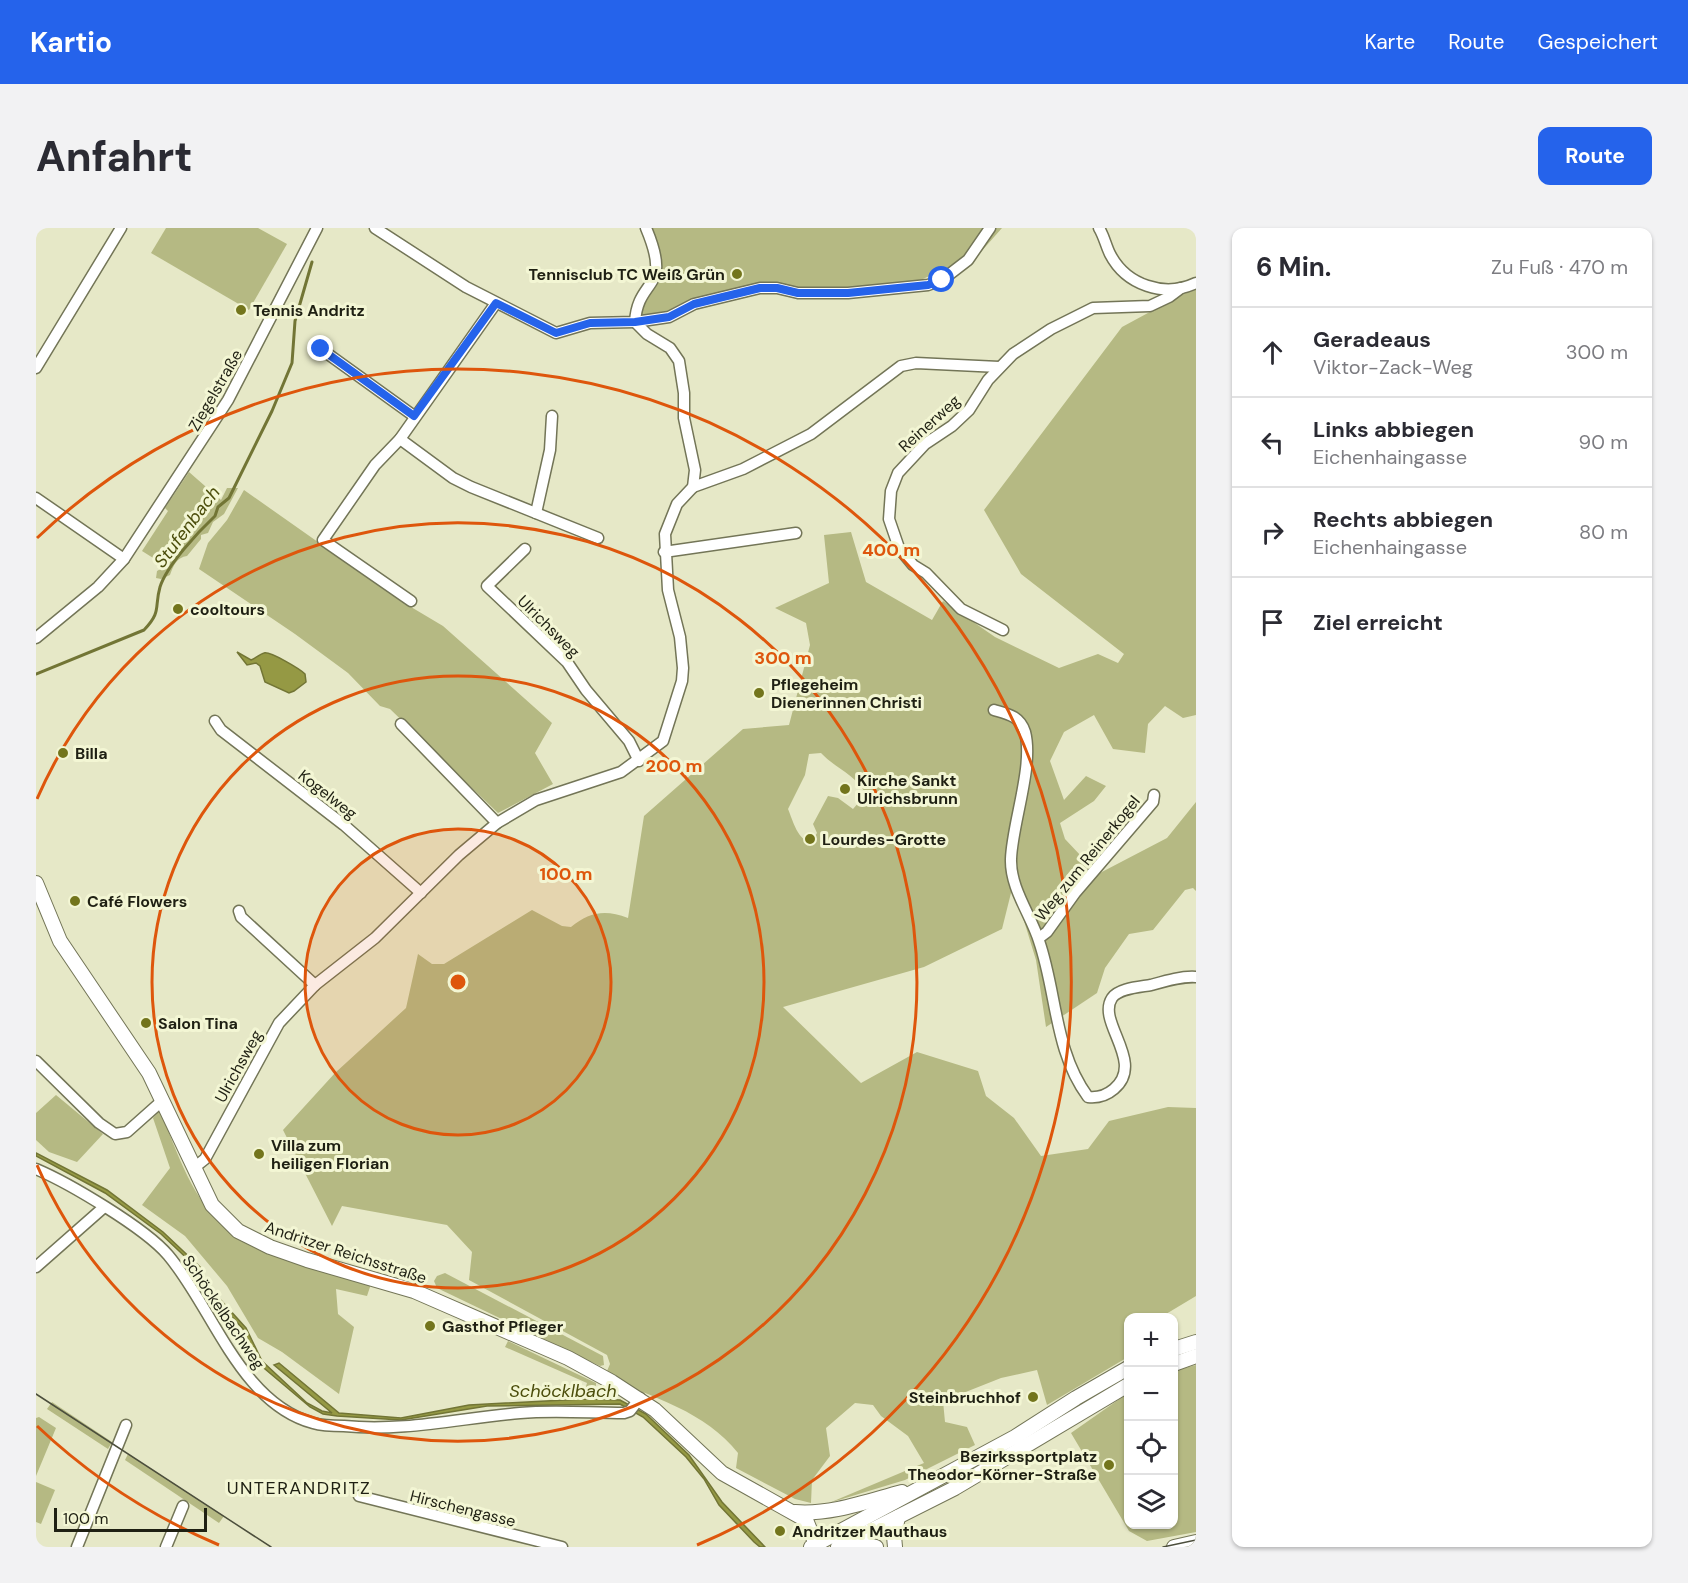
<!DOCTYPE html>
<html lang="de">
<meta charset="utf-8">
<style>
:root{--surface:#fff;--page:#f2f2f3;--text:#2b2b33;--muted:#7c7c81;--line:#e1e1e2;--accent:#2563eb}
body{margin:0;font-family:"DM Sans",sans-serif;background:var(--page);color:var(--text)}
.controls{position:absolute;right:18px;bottom:18px;display:grid;overflow:hidden;border-radius:12px;box-shadow:0 2px 4px #0004}
.controls button{width:54px;height:54px;display:grid;place-items:center;padding:0;border:0;border-bottom:2px solid var(--line);background:var(--surface);color:var(--text);font:30px sans-serif}
.scale{position:absolute;left:18px;bottom:15px;width:153px;box-sizing:border-box;padding-left:6px;border:3px solid #1f2013;border-top:0;font-size:16px;line-height:21px;white-space:nowrap;color:#1f2013;-webkit-text-stroke:4px #f3f6d4;paint-order:stroke}
.stop{position:absolute;width:18px;height:18px;margin:-14px;border:4px solid #2563eb;border-radius:50%;background:#fff}
.stop.end{background:#2563eb;border-color:#fff;box-shadow:0 2px 6px #0008}
.list{margin:0;padding:0;list-style:none}
h2{display:flex;justify-content:space-between;align-items:center;height:78px;margin:0;padding:0 24px;font-size:26px}
h2 small{font-size:20px;font-weight:400;color:var(--muted)}
.list li{display:grid;grid-template-columns:39px 1fr auto;gap:18px;align-items:center;box-sizing:border-box;height:90px;padding:0 24px;border-top:2px solid var(--line)}
.list b{display:block;font-size:22px;white-space:nowrap}
.list p{margin:0;font-size:20px;white-space:nowrap;color:var(--muted)}
.list em{font-size:20px;font-style:normal;color:var(--muted)}
.icon{flex:none;width:33px;height:33px;fill:none;stroke:currentColor;stroke-width:2;stroke-linecap:round;stroke-linejoin:round}
.map{position:relative;flex:none;width:1160px;height:1319px;overflow:hidden;border-radius:12px}
header{display:flex;align-items:center;gap:36px;box-sizing:border-box;height:84px;padding:0 30px;background:var(--accent);color:#fff}
header strong{font-size:28px}
nav{display:flex;gap:33px;margin-inline-start:auto;font-size:21px}
.intro{display:flex;align-items:center;justify-content:space-between;box-sizing:border-box;height:144px;padding:0 36px}
h1{margin:0;font-size:42px}
.button{padding:15px 27px;border-radius:12px;background:var(--accent);color:#fff;font-size:21px;font-weight:700}
main{display:flex;gap:36px;padding:0 36px}
aside{flex:1;background:var(--surface);border-radius:12px;box-shadow:0 2px 4px #0004}
.map>svg:first-child{display:block}
</style>
<header>
<strong>Kartio</strong>
<nav><a>Karte</a><a>Route</a><a>Gespeichert</a></nav>
</header>
<div class="intro"><h1>Anfahrt</h1><a class="button">Route</a></div>
<main>
<div class="map">
<svg width="1160" height="1319" viewBox="0 0 1160 1319">
<rect width="100%" height="100%" fill="#e6e8c7"/>
<g fill="#b5b983" fill-rule="evenodd">
<polygon points="130,0 222,0 251,16 213,82 115,25"/>
<polygon points="610,0 966,0 943,26 853,66 762,65 724,60 633,89 599,88 620,50"/>
<path d="M1160,59V487L1147,490L1129,478L1112,496L1109,525L1077,521L1058,487L1028,504L1014,533L1028,572L1050,548L1070,558L1058,573L1024,595L1029,611L1062,646L1131,610L1160,574V663L1157,660L1149,662L1117,702L1093,706L1069,740L1061,765L1010,799L1000,732L977,657L966,701L888,739L747,779L825,855L881,824L942,843L950,868L978,890L1005,928L1052,921L1073,893L1132,879L1160,880V1068L1125,1089L1092,1090V1129L1011,1177L1001,1142L965,1150L907,1173L909,1194L931,1199L939,1217L869,1252L793,1275L888,1235L872,1208L845,1188L837,1177L819,1175L790,1200L794,1228L776,1252L775,1275L759,1271L700,1240L702,1225C671,1185 615,1167 568,1150L574,1136L571,1127L433,1052L436,1024L411,997L306,978L296,998L247,902L299,845L370,780L382,726L396,736H408L496,682L526,698L535,699C553,684 569,681 592,690L608,588L707,501L753,497L774,417L770,395L739,380L793,355L788,307L815,304L830,354L896,392L907,373L959,409L1023,440L1062,426L1082,435L1088,426L985,346L948,282L1086,99ZM785,525C800,541 818,545 830,566L817,581L802,570L792,568L777,596L781,605L775,614C762,613 757,593 752,581L769,547L773,526Z"/>
<path d="M153,244L185,272L191,260H202L188,286L177,294L172,305L165,307V311L151,328C141,329 137,338 134,347L125,351L120,350L121,343L130,338L106,323L132,283L129,280Z"/>
<polygon points="208,262 370,376 407,398 516,495 499,525 517,556 462,585 354,481 344,478 312,445 259,406 163,341 172,315 191,292"/>
<polygon points="20,867 67,906 41,934 13,924 0,912 0,885"/>
<path d="M124,882C141,924 157,975 194,1004C233,1035 289,1041 336,1053L331,1068L300,1061L302,1086L318,1099L303,1166L246,1124L222,1110L191,1058L149,1008L106,977L134,940L117,890Z"/>
<polygon points="409,1045 567,1128 568,1137 564,1138 401,1060 398,1053 401,1048"/>
<polygon points="472,1113 560,1155 560,1159 547,1169 551,1155 469,1119"/>
<polygon points="1160,1137 1160,1304 1111,1313 1093,1303 1035,1205 1092,1165 1092,1296 1138,1296 1138,1143"/>
<polygon points="16,1174 76,1214 72,1221 11,1181"/>
<polygon points="3,1189 20,1200 0,1248 0,1190"/>
<polygon points="92,1226 188,1288 183,1295 89,1232"/>
<polygon points="0,1254 19,1262 5,1296 0,1294"/>
</g>
<g fill="#959944" stroke="#727535" stroke-width="1.5">
<path d="M201,424L215,432C220,430 224,426 228,425C234,423 264,441 269,446L270,454L258,463L253,465L229,454L224,438L220,435L211,437Z"/>
<polygon points="0,925 71,962 127,1004 164,1039 172,1058 210,1100 226,1133 271,1175 286,1183 296,1185 238,1137 243,1135 303,1185 365,1190 433,1177 548,1171 584,1172 610,1186 653,1227 686,1274 729,1319 724,1319 718,1314 683,1277 668,1251 650,1229 607,1189 584,1176 451,1178 365,1192 301,1188 287,1186 274,1179 222,1135 207,1101 169,1059 160,1039 125,1006 69,965 0,928"/>
</g>
<g fill="none" stroke-linecap="round" stroke-linejoin="round">
<path stroke="#727535" stroke-width="3" d="M0,446L108,402C126,383 118,380 124,359C131,337 162,304 179,288L182,279L193,270L236,183L256,135L259,93L276,34"/>
<g stroke="#737557" stroke-width="13">
<g id="minor">
<polyline points="339,0 430,59 520,105 554,95 599,94 633,89 658,76 724,60 741,60 762,65 812,65 892,57 906,52 932,32 954,0"/>
<path d="M1063,0C1068,8 1070,18 1074,26C1090,57 1128,70 1160,55"/>
<polyline points="285,121 378,188"/>
<polyline points="0,140 85,0"/>
<polyline points="364,211 417,250 435,259 562,310"/>
<polyline points="657,259 707,241 775,206 865,138 880,135 963,139"/>
<polyline points="0,270 88,331"/>
<polyline points="500,285 514,222 516,188"/>
<polyline points="489,321 451,358 531,434 550,462 593,513 603,533"/>
<polyline points="628,324 760,305"/>
<polyline points="375,373 287,312 339,237 364,211 460,75"/>
<polyline points="967,402 925,381 890,345 877,337 863,320 853,291 855,263 862,245 889,216 916,198 933,182 952,152 977,126 1015,101 1057,80 1114,78 1133,69 1145,60"/>
<polyline points="0,410 62,359 88,331 192,172 281,0"/>
<path d="M958,482C972,486 984,488 989,504C998,538 976,596 975,631C974,660 995,687 1003,713C1021,765 1018,823 1052,869C1061,870 1071,867 1078,861C1110,834 1060,794 1076,770C1083,760 1104,759 1115,757C1129,753 1145,748 1160,749"/>
<polyline points="179,493 185,502 308,597 385,665"/>
<polyline points="365,496 461,595"/>
<polyline points="203,683 205,689 279,757"/>
<polyline points="1003,710 1011,704 1039,665 1117,574 1118,567"/>
<polyline points="0,833 63,895 79,906 91,904 127,872"/>
<path d="M159,939L169,931L243,795L279,757L339,710L423,627L461,595L500,572L585,544L627,513L646,453L647,440L644,409L632,362L629,306L641,276L657,259L659,242L648,190V165L643,133L634,120L611,106L599,94C602,48 637,64 610,0"/>
<path d="M0,941C33,955 109,1000 132,1027C177,1080 204,1175 277,1195C287,1198 298,1198 308,1198C367,1204 425,1190 484,1185C519,1182 553,1185 588,1185L594,1183L604,1170"/>
<polyline points="0,1039 67,980"/>
<polyline points="323,1268 526,1319"/>
<polyline points="41,1319 90,1197"/>
<polyline points="130,1319 147,1278"/>
</g>
</g>
<g stroke="#737557" stroke-width="16">
<g id="major">
<polyline points="0,655 24,713 113,845 176,977 202,1003 234,1019 271,1032 378,1063 532,1130 576,1154 619,1182 686,1245 770,1292 781,1319"/>
<polyline points="1138,1121 1160,1114"/>
<polyline points="1138,1136 1160,1128"/>
<path d="M759,1284C795,1287 832,1273 866,1264"/>
<polyline points="815,1313 840,1319"/>
<polyline points="775,1319 979,1209 1040,1170 1092,1140"/>
<polyline points="802,1319 919,1260 1092,1157"/>
<polyline points="859,1319 858,1308 862,1289"/>
<polyline points="1138,1319 1160,1314"/>
</g>
</g>
<use href="#minor" stroke="#fff" stroke-width="10"/>
<use href="#major" stroke="#fff" stroke-width="14"/>
<g stroke="#4c4e3c" stroke-width="1.5">
<polyline points="0,1166 235,1319"/>
<polyline points="1127,1319 1160,1312"/>
</g>
</g>
<g fill="none" stroke-linecap="round" stroke-linejoin="round">
<polyline stroke="#2563eb" stroke-width="8" points="285,121 378,188 460,75 520,105 554,95 599,94 633,89 658,76 724,60 741,60 762,65 812,65 892,57 906,52"/>
</g>
<circle cx="422" cy="754" r="153" fill="#de560c" fill-opacity=".12"/>
<g fill="none" stroke="#de560c" stroke-width="3">
<circle cx="422" cy="754" r="153"/>
<circle cx="422" cy="754" r="306"/>
<path d="M1 571A459 459 0 1 1 1 937"/>
<path d="M183 1317A612 612 0 0 1 1 1198M1 310A612 612 0 1 1 661 1317"/>
</g>
<g fill="#73751c" stroke="#f3f6d4" stroke-width="2">
<circle cx="701" cy="46" r="6"/>
<circle cx="205" cy="82" r="6"/>
<circle cx="142" cy="381" r="6"/>
<circle cx="723" cy="465" r="6"/>
<circle cx="27" cy="525" r="6"/>
<circle cx="809" cy="561" r="6"/>
<circle cx="774" cy="611" r="6"/>
<circle cx="39" cy="673" r="6"/>
<circle cx="110" cy="795" r="6"/>
<circle cx="223" cy="926" r="6"/>
<circle cx="394" cy="1098" r="6"/>
<circle cx="997" cy="1169" r="6"/>
<circle cx="1073" cy="1237" r="6"/>
<circle cx="744" cy="1303" r="6"/>
</g>
<g text-anchor="middle" stroke-width="6" stroke-linejoin="round" paint-order="stroke">
<g font-size="16" font-weight="bold" fill="#1f2013" stroke="#f3f6d4" text-anchor="start">
<text x="689" y="52" text-anchor="end">Tennisclub TC Weiß Grün</text>
<text x="217" y="88">Tennis Andritz</text>
<text x="154" y="387">cooltours</text>
<text x="735" y="462">Pflegeheim<tspan x="735" dy="18">Dienerinnen Christi</tspan></text>
<text x="39" y="531">Billa</text>
<text x="821" y="558">Kirche Sankt<tspan x="821" dy="18">Ulrichsbrunn</tspan></text>
<text x="786" y="617">Lourdes-Grotte</text>
<text x="51" y="679">Café Flowers</text>
<text x="122" y="801">Salon Tina</text>
<text x="235" y="923">Villa zum<tspan x="235" dy="18">heiligen Florian</tspan></text>
<text x="406" y="1104">Gasthof Pfleger</text>
<text x="985" y="1175" text-anchor="end">Steinbruchhof</text>
<text x="1061" y="1234" text-anchor="end">Bezirkssportplatz<tspan x="1061" dy="18">Theodor-Körner-Straße</tspan></text>
<text x="756" y="1309">Andritzer Mauthaus</text>
</g>
<g font-size="16" fill="#1f2013" stroke="#f3f6d4">
<text transform="translate(179 162) rotate(-60)" y="6">Ziegelstraße</text>
<text transform="translate(893 195) rotate(-42)" y="6">Reinerweg</text>
<text transform="translate(513 398) rotate(45)" y="6">Ulrichsweg</text>
<text transform="translate(292 566) rotate(38)" y="6">Kogelweg</text>
<text transform="translate(1051 630) rotate(-51)" y="6">Weg zum Reinerkogel</text>
<text transform="translate(202 838) rotate(-61)" y="6">Ulrichsweg</text>
<text transform="translate(310 1024) rotate(18)" y="6">Andritzer Reichsstraße</text>
<text transform="translate(188 1084) rotate(56)" y="6">Schöckelbachweg</text>
<text transform="translate(427 1280) rotate(14)" y="6">Hirschengasse</text>
</g>
<g font-size="18" font-style="italic" fill="#4b4d0b" stroke="#f3f6d4">
<text transform="translate(151 299) rotate(-53)" y="6">Stufenbach</text>
<text x="527" y="1169">Schöcklbach</text>
</g>
<g font-size="18" letter-spacing="1.5" fill="#1f2013" stroke="#f3f6d4">
<text x="263" y="1266">UNTERANDRITZ</text>
</g>
</g>
<circle cx="422" cy="754" r="9" fill="#de560c" stroke="#f3f6d4" stroke-width="3"/>
<g font-size="18" text-anchor="middle" font-weight="bold" fill="#de560c" stroke="#f3f6d4" stroke-width="6" stroke-linejoin="round" paint-order="stroke">
<text x="855" y="328">400 m</text>
<text x="747" y="436">300 m</text>
<text x="638" y="544">200 m</text>
<text x="530" y="652">100 m</text>
</g>
</svg>
<div class="controls">
<button>+</button>
<button>−</button>
<button><svg class="icon" aria-label="locate" viewBox="0 0 24 24"><circle cx="12" cy="12" r="6"/><path d="M12 2v4M12 18v4M2 12h4M18 12h4"/></svg></button>
<button><svg class="icon" aria-label="layers" viewBox="0 0 24 24"><path d="M12 4l9 5-9 5-9-5zM3 14l9 5 9-5"/></svg></button>
</div>
<div class="scale">100 m</div>
<div class="stop" style="left:906px;top:52px"></div>
<div class="stop end" style="left:285px;top:121px"></div>
</div>
<aside>
<h2>6 Min.<small>Zu Fuß · 470 m</small></h2>
<ul class="list">
<li><svg class="icon" aria-label="ahead" viewBox="0 0 24 24"><path d="M12 20V5M6 11l6-6 6 6"/></svg><div><b>Geradeaus</b><p>Viktor-Zack-Weg</p></div><em>300 m</em></li>
<li><svg class="icon" aria-label="left" viewBox="0 0 24 24"><path d="M17 20v-9H6M10 6l-5 5 5 5"/></svg><div><b>Links abbiegen</b><p>Eichenhaingasse</p></div><em>90 m</em></li>
<li><svg class="icon" aria-label="right" viewBox="0 0 24 24"><path d="M7 20v-9h11M14 6l5 5-5 5"/></svg><div><b>Rechts abbiegen</b><p>Eichenhaingasse</p></div><em>80 m</em></li>
<li><svg class="icon" aria-label="arrive" viewBox="0 0 24 24"><path d="M6 21V4h12l-3 4 3 4H6"/></svg><div><b>Ziel erreicht</b></div></li>
</ul>
</aside>
</main>
